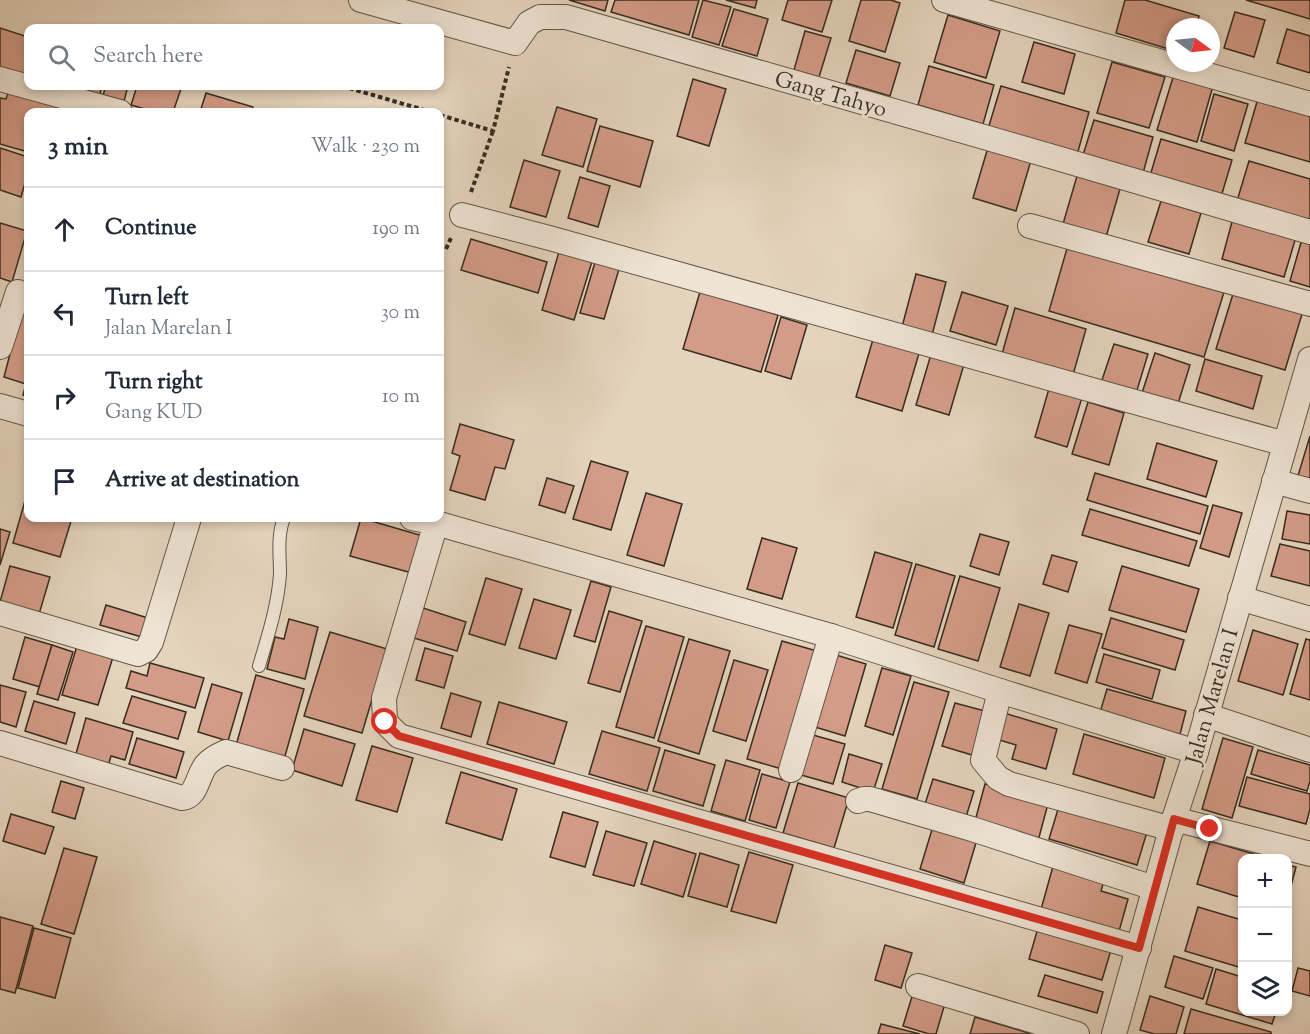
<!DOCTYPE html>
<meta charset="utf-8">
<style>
:root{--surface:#fff;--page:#f2f2f3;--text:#1f2937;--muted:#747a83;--line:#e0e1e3}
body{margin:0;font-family:"Sorts Mill Goudy",serif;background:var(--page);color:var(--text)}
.controls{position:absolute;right:18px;bottom:18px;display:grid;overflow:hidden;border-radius:12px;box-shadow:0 3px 9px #0003}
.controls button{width:54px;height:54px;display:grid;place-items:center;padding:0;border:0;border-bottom:2px solid var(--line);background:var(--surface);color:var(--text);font:30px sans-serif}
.compass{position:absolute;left:1166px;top:18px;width:54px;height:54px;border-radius:50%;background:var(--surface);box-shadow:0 3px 9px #0003;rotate:105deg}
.stop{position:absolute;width:18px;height:18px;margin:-14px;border:4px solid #d93025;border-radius:50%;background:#fff}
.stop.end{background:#d93025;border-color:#fff;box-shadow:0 2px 6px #0008}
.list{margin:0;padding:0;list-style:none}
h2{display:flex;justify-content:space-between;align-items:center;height:78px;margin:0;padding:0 24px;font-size:26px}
h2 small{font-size:20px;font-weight:400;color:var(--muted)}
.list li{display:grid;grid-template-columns:39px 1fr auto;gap:18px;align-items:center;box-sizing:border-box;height:84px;padding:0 24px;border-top:2px solid var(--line)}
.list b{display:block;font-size:22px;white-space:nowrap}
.list p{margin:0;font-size:20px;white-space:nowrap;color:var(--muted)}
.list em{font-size:20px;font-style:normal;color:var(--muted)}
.icon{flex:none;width:33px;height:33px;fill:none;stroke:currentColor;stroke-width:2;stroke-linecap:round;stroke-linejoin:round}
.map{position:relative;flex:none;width:1310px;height:1034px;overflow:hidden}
.search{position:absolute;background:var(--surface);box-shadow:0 3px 9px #0003;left:24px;top:24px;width:420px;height:66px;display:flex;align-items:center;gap:15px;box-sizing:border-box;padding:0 21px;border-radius:12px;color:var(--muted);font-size:22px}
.panel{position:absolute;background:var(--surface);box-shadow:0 3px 9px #0003;left:24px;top:108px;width:420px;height:414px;border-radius:12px}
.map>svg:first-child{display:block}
</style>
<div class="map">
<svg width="1310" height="1034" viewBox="0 0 1310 1034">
<rect width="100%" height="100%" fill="#e5d4bd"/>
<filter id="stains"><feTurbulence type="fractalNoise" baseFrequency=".00333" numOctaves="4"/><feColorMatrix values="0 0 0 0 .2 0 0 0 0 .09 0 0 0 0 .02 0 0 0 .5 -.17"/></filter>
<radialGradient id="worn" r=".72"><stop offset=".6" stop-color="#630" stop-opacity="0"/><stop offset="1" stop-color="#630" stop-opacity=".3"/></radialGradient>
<g fill="#d49c88" stroke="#372d21" stroke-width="1.5">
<polygon points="569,0 608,0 605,11"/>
<polygon points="615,0 699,0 689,35 611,12"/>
<polygon points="703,0 731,7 719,45 692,37"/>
<polygon points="726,0 757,0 755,8"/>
<polygon points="788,0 832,0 822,32 782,20"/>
<polygon points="861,0 891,0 900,3 885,52 849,41"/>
<polygon points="1125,0 1145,0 1199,16 1196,27 1175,27 1175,51 1116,33"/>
<polygon points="1246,0 1310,0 1310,19"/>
<polygon points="734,9 768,19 757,56 722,46"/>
<polygon points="1235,12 1265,20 1254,57 1224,48"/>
<polygon points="948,15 1000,31 986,78 934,62"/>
<polygon points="0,28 28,37 28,76 0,70"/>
<polygon points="1287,29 1310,36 1310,73 1277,63"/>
<polygon points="805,31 831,38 819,77 794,70"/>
<polygon points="1034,42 1075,54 1064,94 1022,82"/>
<polygon points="856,50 900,63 890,96 846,83"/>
<polygon points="1112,62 1165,77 1149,128 1097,113"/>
<polygon points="929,66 994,85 983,124 918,105"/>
<polygon points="1174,74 1213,86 1197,142 1157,130"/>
<polygon points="693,79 726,89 709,146 677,136"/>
<polygon points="77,86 102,86 99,98 75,90"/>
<polygon points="106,86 128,86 124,101 103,95"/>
<polygon points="137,86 182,86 173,112 155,112 131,105"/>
<polygon points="1001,86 1089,112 1077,155 988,129"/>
<polygon points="10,88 83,112 28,112 28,152 0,144 0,98 6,99"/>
<polygon points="206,93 253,107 251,112 200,112"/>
<polygon points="1214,94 1248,104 1234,151 1201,141"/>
<polygon points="1259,95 1310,110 1310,162 1245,143"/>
<polygon points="557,107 597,119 583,167 542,155"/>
<polygon points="1094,120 1153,137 1143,173 1083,155"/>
<polygon points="600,126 653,141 640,187 587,171"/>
<polygon points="1161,139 1232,160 1221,197 1150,176"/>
<polygon points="989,144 1032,157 1016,211 973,198"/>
<polygon points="0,148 28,157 28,173 21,197 0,190"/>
<polygon points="524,160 560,171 546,217 510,207"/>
<polygon points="1249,161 1310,179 1310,223 1237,201"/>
<polygon points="1077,176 1120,189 1106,237 1063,224"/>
<polygon points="580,177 610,186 598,227 568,218"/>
<polygon points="1161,201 1201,213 1189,254 1148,242"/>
<polygon points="1233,218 1296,237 1284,277 1222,259"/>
<polygon points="0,223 27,231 12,282 0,278"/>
<polygon points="471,239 547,262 538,293 461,270"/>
<polygon points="1302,239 1310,241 1310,287 1290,281"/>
<polygon points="561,245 594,255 574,320 542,310"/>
<polygon points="1068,245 1224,292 1204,357 1049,311"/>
<polygon points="596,259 620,266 604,319 580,313"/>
<polygon points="916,274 946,282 932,335 902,327"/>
<polygon points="700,292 778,315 761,372 683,349"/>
<polygon points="962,292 1008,306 996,345 950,331"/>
<polygon points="1233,294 1302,314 1285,370 1216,349"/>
<polygon points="25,303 28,304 28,397 23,395 26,384 4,377 10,354 2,352"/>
<polygon points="1015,308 1086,329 1073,375 1002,354"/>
<polygon points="781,317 807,325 791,379 765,371"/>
<polygon points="874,336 920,350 902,411 856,397"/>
<polygon points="1114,344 1148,354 1134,400 1099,389"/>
<polygon points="932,351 965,361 949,415 916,405"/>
<polygon points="1155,353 1190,365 1176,410 1140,399"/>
<polygon points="1205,359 1262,376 1253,409 1196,391"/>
<polygon points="1050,385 1083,394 1067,447 1035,437"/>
<polygon points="1088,402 1124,413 1109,465 1072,454"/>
<polygon points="460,424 514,440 505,469 495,467 485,500 450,490 460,456 452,453"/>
<polygon points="1310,436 1310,484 1297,479"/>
<polygon points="1157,443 1217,461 1206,497 1147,479"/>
<polygon points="591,461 628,472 611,530 573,519"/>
<polygon points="1095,473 1208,506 1200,534 1087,500"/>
<polygon points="547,478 574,486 565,513 539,505"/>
<polygon points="646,493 682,504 664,566 627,555"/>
<polygon points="26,497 28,498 28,518 72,518 60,557 13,543"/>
<polygon points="1213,505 1242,513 1229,557 1200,548"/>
<polygon points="1090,509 1197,541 1189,566 1082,535"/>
<polygon points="1287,511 1310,515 1310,544 1282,539"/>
<polygon points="361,518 423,536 412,573 350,556"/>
<polygon points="0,529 10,532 0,565"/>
<polygon points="980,534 1009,542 999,575 970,566"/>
<polygon points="762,538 797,548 782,599 747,589"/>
<polygon points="1280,544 1310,551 1310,586 1271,576"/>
<polygon points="875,552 912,563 893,628 856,617"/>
<polygon points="1052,555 1077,562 1068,592 1043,584"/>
<polygon points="916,564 955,576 934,647 895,635"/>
<polygon points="10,566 50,577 37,621 0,602"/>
<polygon points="1122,566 1199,589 1186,632 1109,610"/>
<polygon points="960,576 1000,588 978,661 938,649"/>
<polygon points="486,578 522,589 505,645 469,634"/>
<polygon points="591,581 611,587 595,642 574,636"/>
<polygon points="534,599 571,610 556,659 519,648"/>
<polygon points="1019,604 1049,613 1030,676 1000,667"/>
<polygon points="106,605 148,618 142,637 100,625"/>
<polygon points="423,608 466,622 457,651 414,638"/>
<polygon points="609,611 642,621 620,692 588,683"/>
<polygon points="1111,618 1184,640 1175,670 1102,648"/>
<polygon points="289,619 318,627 305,679 267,669 275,637 284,639"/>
<polygon points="1069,625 1102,634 1087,683 1055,673"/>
<polygon points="646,626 684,637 654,738 616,727"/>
<polygon points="1253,630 1298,644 1283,695 1238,681"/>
<polygon points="330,632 387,649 362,733 304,716"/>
<polygon points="25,637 52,645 40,687 13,679"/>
<polygon points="689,639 730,651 699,754 658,741"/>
<polygon points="1306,639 1310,640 1310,700 1290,694"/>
<polygon points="782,641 817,651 782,769 747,759"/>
<polygon points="52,645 73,652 58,700 37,694"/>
<polygon points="77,646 113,657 98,705 62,695"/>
<polygon points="425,648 453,656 444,688 416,680"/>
<polygon points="1104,654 1160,670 1152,699 1096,682"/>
<polygon points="836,655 866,664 845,736 815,727"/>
<polygon points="734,660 768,670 746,741 713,731"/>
<polygon points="150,663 204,678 195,708 126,688 131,671 147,676"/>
<polygon points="882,668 911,676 893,735 865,726"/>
<polygon points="256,675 304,689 283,763 235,749"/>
<polygon points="914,682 949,692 917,799 882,789"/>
<polygon points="212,684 242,693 228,741 198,732"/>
<polygon points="0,685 26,692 16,727 0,722"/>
<polygon points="1107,689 1186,711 1179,738 1099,716"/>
<polygon points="451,693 481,702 471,737 441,728"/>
<polygon points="132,696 186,712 178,739 123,723"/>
<polygon points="34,701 75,713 66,744 25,731"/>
<polygon points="499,702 567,722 554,764 487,744"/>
<polygon points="955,703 985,711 972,755 942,746"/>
<polygon points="1001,712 1057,729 1046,769 1012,759 1016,745 993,738"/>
<polygon points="86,718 133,732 125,760 111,756 107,770 74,761"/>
<polygon points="304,729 355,744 342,786 292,770"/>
<polygon points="602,731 660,748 647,791 589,774"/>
<polygon points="1084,734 1165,758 1154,798 1073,774"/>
<polygon points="813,735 845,744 833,784 801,775"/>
<polygon points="137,738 184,752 176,778 129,764"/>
<polygon points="1223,738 1253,747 1232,818 1202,809"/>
<polygon points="372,746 413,758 397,812 356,800"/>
<polygon points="665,750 715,765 703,806 653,791"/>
<polygon points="1258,750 1310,765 1310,781 1307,791 1251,774"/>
<polygon points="849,754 882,764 873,792 842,782"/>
<polygon points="726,760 760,770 745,821 711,811"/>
<polygon points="461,772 517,789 502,840 446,823"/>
<polygon points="762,774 790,782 776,828 749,820"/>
<polygon points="1247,777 1310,794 1310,809 1306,824 1239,806"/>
<polygon points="933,779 974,791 966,817 925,804"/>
<polygon points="61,781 84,788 75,819 52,812"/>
<polygon points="798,783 849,798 834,848 783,833"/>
<polygon points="985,784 1049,800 1038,841 974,825"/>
<polygon points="1059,806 1147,832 1137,865 1049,839"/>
<polygon points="563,812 598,822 585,867 550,857"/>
<polygon points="11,814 54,827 45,854 3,841"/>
<polygon points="934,823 978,836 964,883 920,869"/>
<polygon points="606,831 647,843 634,886 593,875"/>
<polygon points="654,841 696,854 683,897 641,884"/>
<polygon points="1210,841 1267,858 1242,858 1242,898 1197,884"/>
<polygon points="64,848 97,857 74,934 41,924"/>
<polygon points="749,852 793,865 776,923 731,911"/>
<polygon points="700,853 739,865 727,907 688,896"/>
<polygon points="1055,859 1106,874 1101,891 1128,899 1118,935 1040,913"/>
<polygon points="1288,865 1296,867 1288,897"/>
<polygon points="1198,907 1242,920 1242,968 1185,951"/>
<polygon points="0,917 33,926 15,993 0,989"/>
<polygon points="34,928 71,938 55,998 18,988"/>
<polygon points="1038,928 1111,950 1102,980 1029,959"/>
<polygon points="885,945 912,953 901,988 875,980"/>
<polygon points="1174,956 1213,968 1203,999 1165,987"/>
<polygon points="1298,968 1310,971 1310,996 1292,991"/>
<polygon points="1216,969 1242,977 1242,1012 1276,1012 1272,1024 1206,1004"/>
<polygon points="1045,975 1103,992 1097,1013 1038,996"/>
<polygon points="914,990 946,1000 936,1034 929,1034 903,1026"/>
<polygon points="1150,996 1184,1007 1176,1034 1154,1034 1140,1030"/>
<polygon points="1191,1009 1271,1032 1271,1034 1184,1034"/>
<polygon points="975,1017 1032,1034 970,1034"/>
<polygon points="881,1024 920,1034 878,1034"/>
</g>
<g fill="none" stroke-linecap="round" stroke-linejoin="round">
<g stroke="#625748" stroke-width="14">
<path id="lane" d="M259,666C268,636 278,605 280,574C280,555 277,536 284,518"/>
</g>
<g stroke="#625748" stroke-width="26">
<g id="street">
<polyline points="361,0 515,43 529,23 540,17 566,17 1050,156 1310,232"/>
<polyline points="944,0 1310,104"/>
<polyline points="0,79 120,112"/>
<polyline points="462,215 553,239 1285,444"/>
<polyline points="1030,226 1310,304"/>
<polyline points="0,347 18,292"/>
<polyline points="0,406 28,414"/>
<polyline points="1274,481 1310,491"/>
<polyline points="412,518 436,523 384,698 385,722 399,736 1139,948"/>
<polyline points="436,523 831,636 1000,691 1196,752"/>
<polyline points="1240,598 1310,619"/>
<polyline points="0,613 138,654 146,650 151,642 189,518"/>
<polyline points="1000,691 983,760 998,778 1009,784 1172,829"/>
<polyline points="1206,715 1310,750"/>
<path d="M0,743L182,798C197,797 197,776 206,765C211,759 219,755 226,752L282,768"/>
<polyline points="791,770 831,636"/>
<polyline points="858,801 864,799 870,799 972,829 1154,888"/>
<polyline points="1174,819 1310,854"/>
<polyline points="918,986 1077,1034"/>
<polyline points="1114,1034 1174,819 1196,752 1310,359"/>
</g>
</g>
<g stroke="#372d21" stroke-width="4" stroke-dasharray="4.5 3" stroke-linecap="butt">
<polyline points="342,86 431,112"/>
<polyline points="440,115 493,131 509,67"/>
<polyline points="471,192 493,131"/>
<polyline points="446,249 451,238"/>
</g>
<use href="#lane" stroke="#eee3d4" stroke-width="12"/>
<use href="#street" stroke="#eee3d4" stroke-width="24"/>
</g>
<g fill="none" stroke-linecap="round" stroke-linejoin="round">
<polyline stroke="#d93025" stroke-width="8" points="385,722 399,736 1139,948 1174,819 1210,829"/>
</g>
<g text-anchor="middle" stroke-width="5" stroke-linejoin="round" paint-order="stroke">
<g font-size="22" fill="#372d21" stroke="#eee3d4">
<text transform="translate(831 93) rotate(16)" y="8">Gang Tahyo</text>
<text transform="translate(1211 696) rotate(-74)" y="8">Jalan Marelan I</text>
</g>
</g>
<rect width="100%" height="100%" filter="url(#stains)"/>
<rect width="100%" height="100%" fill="url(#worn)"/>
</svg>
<div class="controls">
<button>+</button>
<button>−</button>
<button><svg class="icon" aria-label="layers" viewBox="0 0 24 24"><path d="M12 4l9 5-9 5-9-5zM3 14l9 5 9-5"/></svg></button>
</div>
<svg class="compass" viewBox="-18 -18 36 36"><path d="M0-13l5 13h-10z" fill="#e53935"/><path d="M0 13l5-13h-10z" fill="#747a83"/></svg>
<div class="stop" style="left:385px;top:722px"></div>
<div class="stop end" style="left:1210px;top:829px"></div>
<div class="search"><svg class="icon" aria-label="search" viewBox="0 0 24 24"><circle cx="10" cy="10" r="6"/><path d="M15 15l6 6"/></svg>Search here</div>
<section class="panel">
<h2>3 min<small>Walk · 230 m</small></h2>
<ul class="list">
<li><svg class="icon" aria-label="ahead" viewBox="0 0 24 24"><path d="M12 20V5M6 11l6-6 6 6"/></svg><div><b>Continue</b></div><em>190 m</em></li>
<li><svg class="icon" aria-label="left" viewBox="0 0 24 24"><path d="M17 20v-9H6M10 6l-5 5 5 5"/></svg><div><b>Turn left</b><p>Jalan Marelan I</p></div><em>30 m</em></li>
<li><svg class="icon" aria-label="right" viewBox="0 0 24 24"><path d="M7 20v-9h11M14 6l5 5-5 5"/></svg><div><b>Turn right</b><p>Gang KUD</p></div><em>10 m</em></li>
<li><svg class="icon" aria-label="arrive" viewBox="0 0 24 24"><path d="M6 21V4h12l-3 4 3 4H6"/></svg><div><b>Arrive at destination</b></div></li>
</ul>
</section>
</div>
